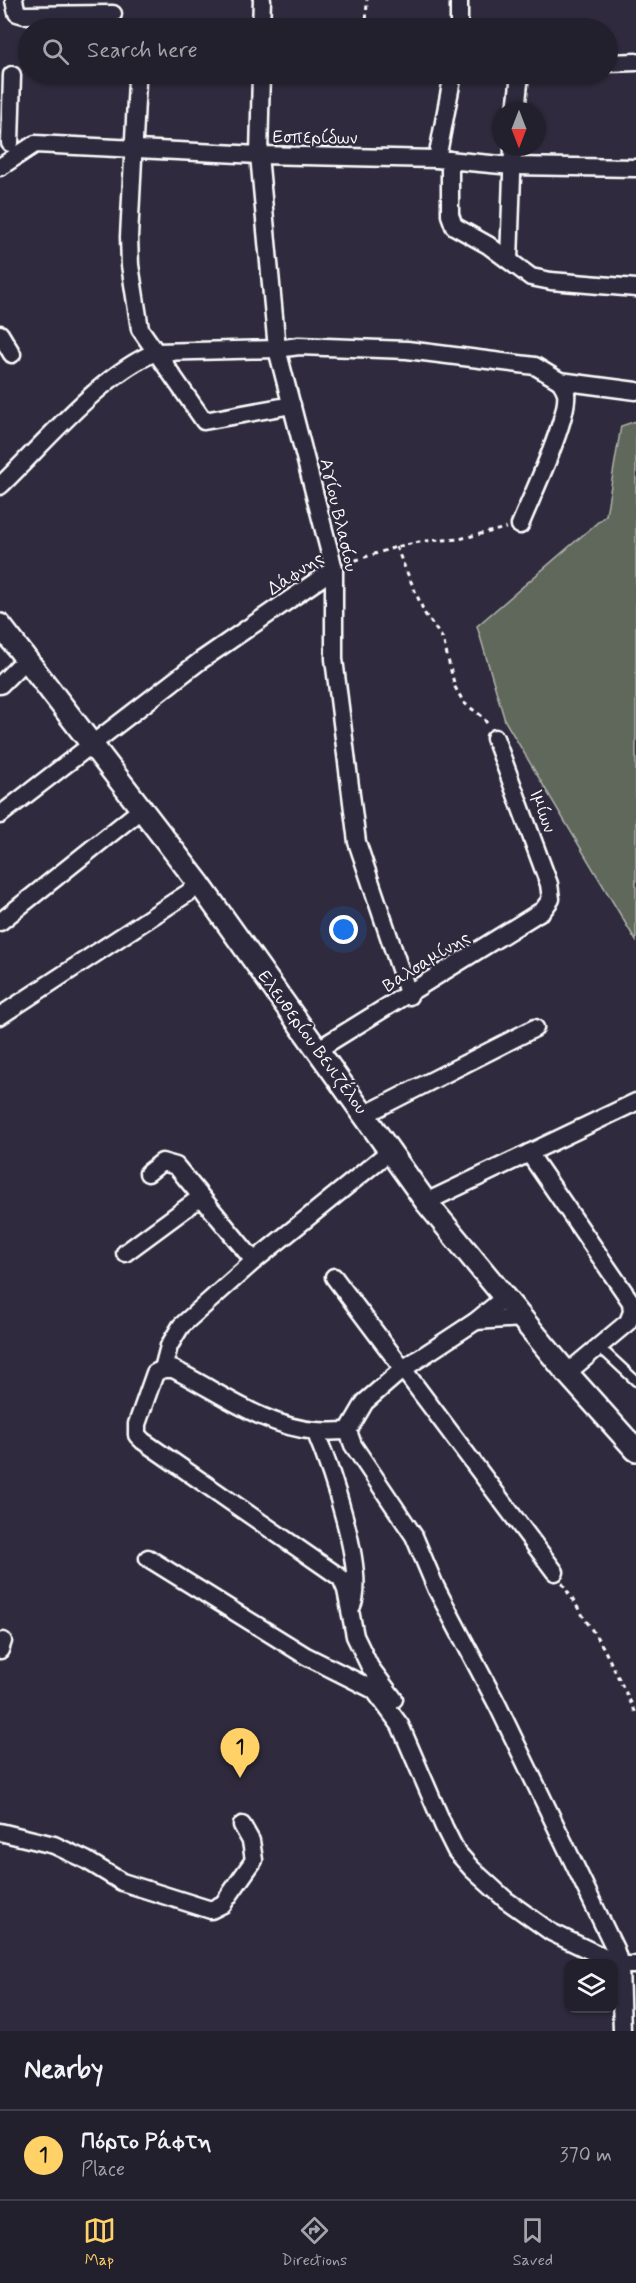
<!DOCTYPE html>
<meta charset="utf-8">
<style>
:root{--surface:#23202e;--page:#2f2d3a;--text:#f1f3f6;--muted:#a3a3aa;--line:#403e4a;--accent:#ffd166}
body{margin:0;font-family:Mynerve,sans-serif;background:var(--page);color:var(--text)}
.controls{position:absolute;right:18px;bottom:18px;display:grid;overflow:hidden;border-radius:12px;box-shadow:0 2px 4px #0004}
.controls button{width:54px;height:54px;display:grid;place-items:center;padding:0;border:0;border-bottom:2px solid var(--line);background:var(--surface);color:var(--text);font:30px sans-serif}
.compass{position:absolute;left:492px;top:102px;width:54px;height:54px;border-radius:50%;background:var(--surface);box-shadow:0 2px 4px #0004;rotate:180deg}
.you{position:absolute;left:344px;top:930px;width:21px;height:21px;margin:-15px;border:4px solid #fff;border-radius:50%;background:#1a73e8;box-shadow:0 0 0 9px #1a73e833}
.badge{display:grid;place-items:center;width:39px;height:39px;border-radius:50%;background:var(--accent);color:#111;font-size:20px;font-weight:700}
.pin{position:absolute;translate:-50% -50px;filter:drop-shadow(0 2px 3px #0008)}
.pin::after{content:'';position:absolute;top:32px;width:21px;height:18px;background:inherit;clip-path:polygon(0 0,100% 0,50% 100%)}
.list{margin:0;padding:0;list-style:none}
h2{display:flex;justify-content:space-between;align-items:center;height:78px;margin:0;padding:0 24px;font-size:26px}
h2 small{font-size:20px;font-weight:400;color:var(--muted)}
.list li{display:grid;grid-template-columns:39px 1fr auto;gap:18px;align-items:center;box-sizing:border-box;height:90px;padding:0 24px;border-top:2px solid var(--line)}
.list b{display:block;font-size:22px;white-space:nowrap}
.list p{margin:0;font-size:20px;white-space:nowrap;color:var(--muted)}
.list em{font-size:20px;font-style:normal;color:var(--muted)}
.icon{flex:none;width:33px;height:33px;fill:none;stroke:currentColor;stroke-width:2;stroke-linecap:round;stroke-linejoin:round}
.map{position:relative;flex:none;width:636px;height:2031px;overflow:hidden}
.search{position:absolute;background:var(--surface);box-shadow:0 2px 4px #0004;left:18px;right:18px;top:18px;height:66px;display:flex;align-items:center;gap:15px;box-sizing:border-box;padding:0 21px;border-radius:33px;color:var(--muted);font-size:22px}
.sheet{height:168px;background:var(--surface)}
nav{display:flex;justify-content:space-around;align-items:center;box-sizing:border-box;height:84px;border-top:2px solid var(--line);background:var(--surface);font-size:16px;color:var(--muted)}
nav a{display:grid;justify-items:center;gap:3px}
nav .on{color:var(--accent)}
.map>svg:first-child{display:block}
</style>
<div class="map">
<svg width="636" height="2031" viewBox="0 0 636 2031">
<rect width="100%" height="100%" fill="#2f2a3d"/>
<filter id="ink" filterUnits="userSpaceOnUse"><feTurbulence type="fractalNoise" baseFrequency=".0167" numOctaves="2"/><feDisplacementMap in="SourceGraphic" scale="12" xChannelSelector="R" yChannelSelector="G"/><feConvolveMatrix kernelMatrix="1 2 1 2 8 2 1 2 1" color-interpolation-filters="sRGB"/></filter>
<g filter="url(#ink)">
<polygon fill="#60685b" stroke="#b0b4ad" stroke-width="1.5" points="636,421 636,941 505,721 477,626 606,515 621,426"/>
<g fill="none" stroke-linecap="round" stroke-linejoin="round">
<g stroke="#fff" stroke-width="13">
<polyline id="service" points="596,1349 607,1354 636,1381"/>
</g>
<g stroke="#fff" stroke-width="21">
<g id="minor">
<polyline points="14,0 17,13 24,15 113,14"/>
<polyline points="261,28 262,0"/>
<polyline points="459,28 459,0"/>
<polyline points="608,63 636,62"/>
<polyline points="261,74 259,155 277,349 334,569 334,659 357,842 409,996"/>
<polyline points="137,81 129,237 130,265 140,329 204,421 292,405"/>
<polyline points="516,111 520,74"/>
<polyline points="10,143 12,75"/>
<polyline points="437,159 453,74"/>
<polyline points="450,160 450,215 454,226 488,245 531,277 551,281 636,288"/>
<polyline points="0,167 35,144 259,155 437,159 512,166 636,168"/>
<polyline points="509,260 513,147"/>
<polyline points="0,334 12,354"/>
<path d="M0,486C44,444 101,374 156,352L277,349L299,346L407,350L535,366L560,381L636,391"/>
<path d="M520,525C530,500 570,416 566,393C565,389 562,384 560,381"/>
<polyline points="0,685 26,659"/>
<polyline points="0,815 200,661 334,569"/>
<polyline points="0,922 143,808"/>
<polyline points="0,1016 200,885"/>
<polyline points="317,1050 543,910 551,899 549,884 495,738"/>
<polyline points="366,1114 535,1028"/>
<polyline points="529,1153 631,1302 632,1312 628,1322 567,1373"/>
<polyline points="148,1173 162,1162 176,1166 254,1261"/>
<polyline points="426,1202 636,1102"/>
<polyline points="125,1253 201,1197"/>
<polyline points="334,1277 403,1369 476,1321 505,1297"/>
<polyline points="476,1321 522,1318"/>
<polyline points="163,1369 169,1346 181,1326 254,1261 390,1151"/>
<path d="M315,1431C330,1467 367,1573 352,1606"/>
<path d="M348,1431C338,1431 326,1432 316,1431C264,1427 218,1391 173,1369H163L155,1373L137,1424V1435L143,1441L341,1578L346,1590L355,1636L370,1667L394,1699"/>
<polyline points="148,1558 306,1656 374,1690 400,1725 444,1827 456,1851 472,1869 506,1900 551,1932 620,1965 622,2031"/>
<polyline points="555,1572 403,1369 365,1402 348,1431 353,1445 414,1536 436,1588 498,1706 615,1949 620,1965 636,1965"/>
<polyline points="0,1650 3,1641"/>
<polyline points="0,1832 54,1845 86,1860 122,1882 211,1910 223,1904 254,1860 251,1841 242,1825"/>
</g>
</g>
<g stroke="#fff" stroke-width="26">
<polyline id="tertiary" points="0,625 200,885 426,1202 567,1373 636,1450"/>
</g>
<g stroke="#fff" stroke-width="3" stroke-dasharray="4.5 4.5" stroke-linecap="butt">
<polyline points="366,28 367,0"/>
<polyline points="396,547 425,614 443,639 455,687 464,703 483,717 488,725"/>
<polyline points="347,563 396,547 424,541 459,539 506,528"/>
<polyline points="562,1583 603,1647 636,1713"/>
</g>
<use href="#service" stroke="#2f2a3d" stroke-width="8"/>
<use href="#minor" stroke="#2f2a3d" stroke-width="16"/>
<use href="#tertiary" stroke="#2f2a3d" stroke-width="21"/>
</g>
</g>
<g text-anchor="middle" stroke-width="5" stroke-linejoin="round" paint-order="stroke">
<g font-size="18" fill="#fff" stroke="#2f2a3d">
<text transform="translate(315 137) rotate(1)" y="6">Εσπερίδων</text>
<text transform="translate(339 515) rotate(77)" y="6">Αγίου Βλασίου</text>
<text transform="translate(295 573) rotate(-34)" y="6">Δάφνης</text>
<text transform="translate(543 811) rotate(70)" y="6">Ιμίων</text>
<text transform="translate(426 961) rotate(-32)" y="6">Βαλσαμίνης</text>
<text transform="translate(313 1042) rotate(54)" y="6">Ελευθερίου Βενιζέλου</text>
</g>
</g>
</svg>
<div class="controls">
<button><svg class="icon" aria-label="layers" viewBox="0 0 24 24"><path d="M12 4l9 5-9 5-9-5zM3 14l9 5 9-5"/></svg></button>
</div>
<svg class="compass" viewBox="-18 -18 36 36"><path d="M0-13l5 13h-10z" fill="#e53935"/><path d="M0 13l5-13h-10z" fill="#a3a3aa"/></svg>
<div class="you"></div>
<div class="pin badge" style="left:240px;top:1778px">1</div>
<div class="search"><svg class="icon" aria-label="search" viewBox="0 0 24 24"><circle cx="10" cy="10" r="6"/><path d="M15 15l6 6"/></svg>Search here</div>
</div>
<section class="sheet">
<h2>Nearby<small></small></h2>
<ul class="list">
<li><span class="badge">1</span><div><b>Πόρτο Ράφτη</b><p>Place</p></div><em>370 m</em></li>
</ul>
</section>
<nav>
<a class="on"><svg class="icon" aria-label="map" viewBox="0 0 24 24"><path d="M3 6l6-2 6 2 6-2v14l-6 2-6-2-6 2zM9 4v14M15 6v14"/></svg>Map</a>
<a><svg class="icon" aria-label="directions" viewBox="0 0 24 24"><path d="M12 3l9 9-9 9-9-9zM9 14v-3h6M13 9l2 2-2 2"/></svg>Directions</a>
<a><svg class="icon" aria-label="saved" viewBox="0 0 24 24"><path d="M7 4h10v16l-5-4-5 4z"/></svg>Saved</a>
</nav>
